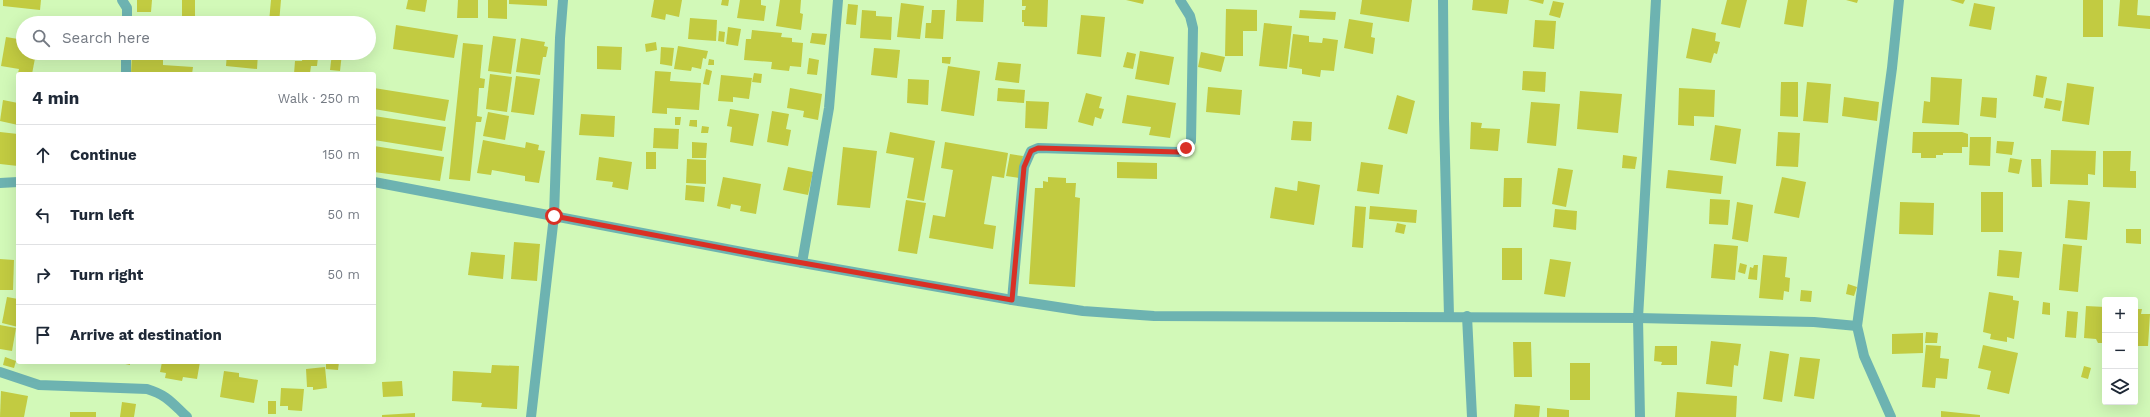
<!DOCTYPE html>
<meta charset="utf-8">
<style>
:root{--surface:#fff;--page:#f2f2f3;--text:#1f2937;--muted:#747a83;--line:#e0e1e3}
body{margin:0;font-family:"Work Sans",sans-serif;background:var(--page);color:var(--text)}
.controls{position:absolute;right:12px;bottom:12px;display:grid;overflow:hidden;border-radius:4px;box-shadow:0 4px 16px #0002}
.controls button{width:36px;height:36px;display:grid;place-items:center;padding:0;border:0;border-bottom:1px solid var(--line);background:var(--surface);color:var(--text);font:20px sans-serif}
.stop{position:absolute;width:12px;height:12px;margin:-9px;border:3px solid #d93025;border-radius:50%;background:#fff}
.stop.end{background:#d93025;border-color:#fff;box-shadow:0 1px 4px #0008}
.list{margin:0;padding:0;list-style:none}
h2{display:flex;justify-content:space-between;align-items:center;height:52px;margin:0;padding:0 16px;font-size:17px}
h2 small{font-size:13px;font-weight:400;color:var(--muted)}
.list li{display:grid;grid-template-columns:26px 1fr auto;gap:12px;align-items:center;box-sizing:border-box;height:60px;padding:0 16px;border-top:1px solid var(--line)}
.list b{display:block;font-size:15px;white-space:nowrap}
.list em{font-size:13px;font-style:normal;color:var(--muted)}
.icon{flex:none;width:22px;height:22px;fill:none;stroke:currentColor;stroke-width:2;stroke-linecap:round;stroke-linejoin:round}
.map{position:relative;flex:none;width:2150px;height:417px;overflow:hidden}
.search{position:absolute;background:var(--surface);box-shadow:0 4px 16px #0002;left:16px;top:16px;width:360px;height:44px;display:flex;align-items:center;gap:10px;box-sizing:border-box;padding:0 14px;border-radius:22px;color:var(--muted);font-size:15px}
.panel{position:absolute;background:var(--surface);box-shadow:0 4px 16px #0002;left:16px;top:72px;width:360px;height:292px;border-radius:4px}
.map>svg:first-child{display:block}
</style>
<div class="map">
<svg width="2150" height="417" viewBox="0 0 2150 417">
<rect width="100%" height="100%" fill="#d2f9b8"/>
<g fill="#c2cb41">
<polygon points="3,0 41,0 40,10 3,6"/>
<polygon points="137,0 152,0 151,12 137,12"/>
<rect x="182" y="0" width="13" height="20"/>
<polygon points="271,0 281,0 279,23 269,22"/>
<polygon points="408,0 427,0 425,12 406,9"/>
<polygon points="458,0 478,0 478,18 457,18"/>
<polygon points="488,0 507,0 507,19 488,18"/>
<polygon points="509,0 547,0 547,6 509,4"/>
<polygon points="654,0 682,0 679,17 666,14 665,20 651,17"/>
<polygon points="722,0 729,0 728,6 721,5"/>
<polygon points="740,0 761,0 761,5 766,6 764,21 737,18"/>
<polygon points="780,0 801,0 800,13 803,14 801,30 776,26"/>
<polygon points="957,0 984,0 983,22 956,21"/>
<polygon points="1022,0 1048,0 1047,27 1024,26 1024,22 1022,22 1022,10 1025,10 1026,6 1022,6"/>
<polygon points="1126,0 1144,0 1143,4"/>
<polygon points="1362,0 1412,0 1409,22 1360,14"/>
<polygon points="1473,0 1509,0 1507,14 1472,10"/>
<polygon points="1528,0 1544,0 1543,4"/>
<polygon points="1727,0 1747,0 1740,28 1721,24"/>
<polygon points="1788,0 1807,0 1803,27 1784,24"/>
<polygon points="1846,0 1858,0 1857,3"/>
<polygon points="1950,0 1965,0 1963,4"/>
<rect x="2083" y="0" width="20" height="37"/>
<polygon points="2120,0 2138,0 2137,15 2150,16 2150,29 2118,26"/>
<polygon points="1553,1 1564,3 1560,18 1549,15"/>
<polygon points="901,3 924,6 920,39 897,37"/>
<polygon points="1974,3 1995,7 1991,30 1969,26"/>
<polygon points="848,4 858,5 856,25 846,24"/>
<polygon points="1226,9 1257,10 1257,31 1243,31 1243,56 1225,56"/>
<polygon points="862,10 876,11 876,16 892,17 891,40 860,38"/>
<polygon points="932,10 945,10 943,39 925,38 926,23 931,23"/>
<polygon points="1300,10 1336,12 1335,20 1299,18"/>
<polygon points="1081,15 1105,17 1101,57 1077,54"/>
<polygon points="690,18 717,20 716,41 688,39"/>
<polygon points="1349,19 1373,23 1371,37 1375,38 1373,54 1344,48"/>
<polygon points="1535,20 1556,21 1554,49 1533,47"/>
<polygon points="1264,23 1292,26 1287,69 1259,66"/>
<polygon points="396,25 458,35 454,58 393,49"/>
<polygon points="728,27 741,29 738,46 726,44"/>
<polygon points="1692,28 1716,33 1715,41 1720,42 1717,54 1714,53 1711,63 1686,58"/>
<polygon points="752,30 782,33 781,37 792,38 792,42 803,43 801,67 790,66 789,71 771,69 772,62 744,60 746,39 751,39"/>
<polygon points="719,31 725,32 724,42 718,41"/>
<polygon points="812,33 827,34 825,45 810,43"/>
<polygon points="1293,34 1309,36 1309,42 1322,43 1323,38 1338,40 1334,71 1321,70 1320,77 1302,74 1302,69 1289,67"/>
<polygon points="493,36 516,39 511,74 488,71"/>
<polygon points="6,37 18,39 17,45 23,46 23,53 36,53 32,74 18,73 19,69 1,66"/>
<polygon points="521,38 545,42 544,46 548,47 546,57 543,57 540,75 516,72"/>
<polygon points="656,42 657,50 646,52 645,44"/>
<polygon points="463,43 483,45 480,78 485,79 484,88 479,88 477,116 482,117 481,122 476,122 470,181 449,179"/>
<polygon points="597,46 622,47 621,70 597,69"/>
<polygon points="678,46 708,51 706,59 703,58 701,69 692,67 691,71 674,69"/>
<polygon points="661,47 674,48 672,66 660,64"/>
<polygon points="874,48 900,50 897,78 871,75"/>
<polygon points="1140,51 1174,57 1169,85 1135,79"/>
<polygon points="1127,52 1136,54 1133,69 1123,67"/>
<polygon points="1201,52 1225,57 1221,72 1198,67"/>
<polygon points="132,53 163,53 163,65 193,67 192,74 131,74"/>
<polygon points="227,53 258,53 257,69 226,66"/>
<polygon points="273,53 288,53 288,56 273,55"/>
<polygon points="296,53 329,53 328,58 318,57 317,66 311,66 310,73 294,74 295,61 302,61 303,55"/>
<polygon points="332,53 342,53 340,71 330,70"/>
<polygon points="942,57 951,57 950,64 942,63"/>
<polygon points="809,58 819,60 817,75 807,74"/>
<polygon points="709,59 714,60 714,65 708,65"/>
<polygon points="998,62 1021,64 1019,83 995,80"/>
<polygon points="948,66 980,71 974,116 941,111"/>
<polygon points="706,69 712,71 709,85 703,84"/>
<polygon points="655,71 671,72 670,81 701,83 699,110 667,108 667,114 652,113"/>
<polygon points="1523,71 1546,72 1545,92 1522,90"/>
<polygon points="754,73 762,74 761,83 752,82"/>
<polygon points="490,74 512,77 507,112 486,109"/>
<polygon points="721,75 752,78 749,99 733,97 733,102 718,101"/>
<polygon points="2036,75 2047,77 2043,98 2033,96"/>
<polygon points="516,76 540,79 534,115 511,112"/>
<polygon points="1931,77 1962,79 1959,125 1922,123 1924,101 1930,102"/>
<polygon points="908,79 929,80 928,105 907,103"/>
<polygon points="1781,82 1798,82 1798,117 1780,116"/>
<polygon points="1807,82 1831,84 1828,123 1803,121"/>
<polygon points="2067,83 2094,87 2089,125 2062,121"/>
<polygon points="1208,87 1242,90 1240,115 1206,112"/>
<polygon points="374,88 449,100 445,121 374,109"/>
<polygon points="790,88 822,94 818,120 803,117 804,111 787,108"/>
<polygon points="998,88 1025,90 1024,103 997,101"/>
<polygon points="1679,88 1715,90 1714,117 1694,116 1694,126 1678,125"/>
<polygon points="1580,91 1622,94 1618,133 1577,129"/>
<polygon points="1086,93 1102,97 1099,108 1104,109 1101,119 1095,117 1093,126 1078,122"/>
<polygon points="1127,95 1176,103 1170,138 1149,135 1151,127 1122,123"/>
<polygon points="1397,95 1415,101 1407,134 1388,129"/>
<polygon points="1844,97 1879,102 1877,121 1842,116"/>
<polygon points="1982,97 1997,98 1996,118 1980,116"/>
<polygon points="2046,98 2062,101 2060,111 2044,108"/>
<polygon points="3,100 18,103 18,125 0,121"/>
<polygon points="1026,101 1049,102 1047,129 1025,128"/>
<polygon points="1531,102 1560,104 1556,146 1527,143"/>
<polygon points="730,109 759,114 753,146 730,142 732,127 727,126"/>
<polygon points="772,111 789,114 786,129 791,130 788,146 767,142"/>
<polygon points="488,112 509,116 505,140 483,136"/>
<polygon points="581,114 615,116 614,137 579,135"/>
<polygon points="374,116 446,127 442,151 374,140"/>
<polygon points="675,117 681,117 680,125 675,125"/>
<polygon points="690,120 697,120 697,127 689,126"/>
<polygon points="1293,121 1312,122 1311,141 1291,140"/>
<polygon points="1471,122 1482,123 1481,128 1500,129 1498,151 1470,149"/>
<polygon points="1715,125 1741,129 1736,164 1710,160"/>
<polygon points="702,126 709,127 708,133 701,133"/>
<polygon points="654,128 679,129 678,149 653,148"/>
<polygon points="0,132 18,134 18,166 0,164"/>
<polygon points="890,132 935,141 924,201 907,198 914,158 886,153"/>
<polygon points="1778,132 1800,133 1798,167 1776,166"/>
<polygon points="1913,132 1962,132 1968,134 1968,147 1962,147 1962,153 1943,153 1943,155 1936,155 1936,158 1921,158 1921,153 1912,153"/>
<polygon points="1970,137 1991,137 1990,166 1969,165"/>
<polygon points="483,140 525,148 526,142 539,145 538,150 545,151 539,183 525,181 525,176 492,170 491,175 477,173"/>
<polygon points="1997,141 2014,142 2012,155 1996,153"/>
<polygon points="692,142 707,143 706,158 692,158"/>
<polygon points="945,142 1008,153 1004,178 992,176 984,224 996,226 993,249 929,238 933,215 945,217 953,170 941,168"/>
<polygon points="374,146 444,157 440,181 374,172"/>
<polygon points="843,147 877,151 870,208 837,205"/>
<polygon points="2051,150 2096,151 2095,175 2088,174 2088,185 2050,184"/>
<polygon points="2103,151 2131,151 2130,171 2136,171 2136,188 2103,187"/>
<rect x="646" y="152" width="10" height="17"/>
<polygon points="1010,154 1023,156 1019,178 1006,176"/>
<polygon points="1623,155 1637,157 1635,169 1622,168"/>
<polygon points="599,157 632,162 628,190 612,187 613,182 596,180"/>
<polygon points="2010,158 2022,160 2019,174 2008,172"/>
<polygon points="687,159 706,160 706,184 686,183"/>
<polygon points="2031,159 2041,159 2042,187 2032,187"/>
<polygon points="1117,162 1157,163 1157,179 1117,178"/>
<polygon points="1361,162 1383,165 1379,194 1357,191"/>
<polygon points="788,167 813,172 808,195 783,190"/>
<polygon points="1558,168 1573,170 1566,207 1552,204"/>
<polygon points="1668,170 1723,176 1721,194 1666,188"/>
<polygon points="723,177 761,184 756,214 740,211 741,206 731,204 730,209 717,206"/>
<polygon points="1048,177 1066,178 1066,183 1076,183 1075,197 1080,198 1075,287 1029,284 1035,188 1043,188 1043,181 1048,182"/>
<polygon points="1782,177 1806,182 1799,218 1774,213"/>
<polygon points="1504,178 1522,178 1521,207 1503,207"/>
<polygon points="1298,181 1320,185 1314,225 1270,218 1275,187 1297,191"/>
<polygon points="686,185 705,187 704,202 685,200"/>
<rect x="1981" y="192" width="22" height="40"/>
<polygon points="1710,199 1730,200 1728,225 1709,224"/>
<polygon points="906,200 926,203 917,254 898,251"/>
<polygon points="2068,200 2090,202 2087,240 2065,238"/>
<polygon points="1737,202 1753,205 1748,242 1732,239"/>
<polygon points="1900,202 1934,203 1933,235 1899,234"/>
<polygon points="1355,206 1366,207 1363,248 1352,247"/>
<polygon points="1370,206 1417,210 1416,223 1369,219"/>
<polygon points="1555,209 1577,211 1576,230 1553,227"/>
<polygon points="1397,223 1406,225 1404,234 1395,232"/>
<polygon points="2126,229 2141,229 2141,244 2126,243"/>
<polygon points="514,242 540,244 537,281 511,279"/>
<polygon points="1714,244 1738,246 1735,280 1711,278"/>
<polygon points="2063,244 2082,246 2078,292 2059,290"/>
<rect x="1502" y="248" width="20" height="32"/>
<polygon points="1999,250 2022,252 2019,278 1997,276"/>
<polygon points="471,252 505,255 503,279 468,275"/>
<polygon points="1763,255 1787,257 1785,277 1790,278 1789,292 1784,291 1783,300 1759,298"/>
<polygon points="0,259 14,260 13,290 0,290"/>
<polygon points="1550,259 1571,262 1565,297 1544,294"/>
<polygon points="1740,263 1747,265 1745,274 1738,272"/>
<polygon points="1754,265 1758,265 1757,280 1748,279 1750,267 1753,268"/>
<polygon points="1848,284 1857,287 1854,296 1846,294"/>
<polygon points="1801,290 1812,291 1811,302 1800,301"/>
<polygon points="1989,292 2013,296 2013,300 2019,301 2014,339 2007,337 2007,342 1990,339 1991,334 1983,332"/>
<polygon points="7,297 18,299 18,327 2,323"/>
<polygon points="2043,302 2050,303 2050,315 2042,314"/>
<polygon points="2086,306 2105,307 2105,343 2098,343 2096,339 2084,338"/>
<polygon points="2135,309 2142,309 2141,314 2150,314 2148,346 2135,346"/>
<polygon points="2067,311 2078,312 2076,338 2065,337"/>
<polygon points="0,325 16,328 12,351 0,349"/>
<polygon points="1926,332 1938,333 1937,343 1925,343"/>
<polygon points="1923,333 1923,353 1892,354 1892,334"/>
<polygon points="1711,341 1741,344 1738,366 1734,365 1732,387 1706,384"/>
<polygon points="1513,342 1531,342 1532,377 1514,377"/>
<polygon points="1926,345 1941,346 1940,358 1949,359 1947,379 1936,378 1935,388 1922,387"/>
<polygon points="1983,345 2018,353 2009,394 1987,389 1991,371 1978,368"/>
<polygon points="1655,346 1677,346 1677,365 1661,365 1662,362 1654,361"/>
<polygon points="1770,351 1789,354 1782,402 1763,399"/>
<polygon points="5,357 16,361 14,368 3,365"/>
<polygon points="1800,357 1820,359 1814,399 1794,396"/>
<polygon points="116,362 130,362 130,365"/>
<polygon points="162,362 200,362 197,379 183,377 182,381 165,378 166,373 160,372"/>
<polygon points="326,362 339,362 338,370 326,369"/>
<rect x="1570" y="363" width="20" height="37"/>
<polygon points="492,365 519,366 517,409 481,407 482,403 452,401 453,371 491,373"/>
<polygon points="2084,366 2091,368 2088,379 2081,377"/>
<polygon points="2104,366 2105,366 2105,401 2102,400"/>
<polygon points="325,367 327,388 313,390 313,387 307,387 306,369"/>
<polygon points="224,371 239,373 239,377 258,380 254,403 220,397"/>
<polygon points="402,381 403,396 383,397 382,382"/>
<polygon points="281,388 304,389 302,411 288,410 288,406 280,406"/>
<polygon points="1,391 28,396 24,417 0,417"/>
<polygon points="1677,392 1737,396 1736,417 1675,417"/>
<rect x="268" y="401" width="8" height="13"/>
<polygon points="122,402 136,404 134,417 120,417"/>
<polygon points="1515,404 1540,406 1539,417 1514,417"/>
<polygon points="1547,408 1569,410 1569,417 1547,417"/>
<polygon points="1941,411 1980,415 1980,417 1941,417"/>
<rect x="70" y="412" width="26" height="5"/>
<polygon points="415,413 415,417 382,417 382,415"/>
</g>
<g fill="none" stroke-linecap="round" stroke-linejoin="round">
<g stroke="#6db3b1" stroke-width="10">
<polyline points="122,0 127,8 127,23"/>
<polyline points="1443,0 1444,118 1449,316"/>
<polyline points="126,74 126,53"/>
<polyline points="374,182 769,257 1012,300 1083,311 1154,316 1638,318 1814,322 1857,326"/>
<polyline points="0,183 18,182"/>
<polyline points="802,263 829,108 838,0"/>
<polyline points="1012,300 1024,167 1031,151 1038,148 1178,152 1186,148 1191,141 1193,28 1190,16 1180,0"/>
<polyline points="1467,316 1472,417"/>
<path d="M0,372L39,385L147,389C167,395 172,403 187,417"/>
<polyline points="531,417 554,216 560,38 563,0"/>
<polyline points="1640,417 1638,318 1656,0"/>
<polyline points="1891,417 1864,356 1857,326 1892,68 1899,0"/>
</g>
</g>
<g fill="none" stroke-linecap="round" stroke-linejoin="round">
<polyline stroke="#d93025" stroke-width="5" points="554,216 769,257 1012,300 1024,167 1031,151 1038,148 1178,152 1186,148"/>
</g>
</svg>
<div class="controls">
<button>+</button>
<button>−</button>
<button><svg class="icon" aria-label="layers" viewBox="0 0 24 24"><path d="M12 4l9 5-9 5-9-5zM3 14l9 5 9-5"/></svg></button>
</div>
<div class="stop" style="left:554px;top:216px"></div>
<div class="stop end" style="left:1186px;top:148px"></div>
<div class="search"><svg class="icon" aria-label="search" viewBox="0 0 24 24"><circle cx="10" cy="10" r="6"/><path d="M15 15l6 6"/></svg>Search here</div>
<section class="panel">
<h2>4 min<small>Walk · 250 m</small></h2>
<ul class="list">
<li><svg class="icon" aria-label="ahead" viewBox="0 0 24 24"><path d="M12 20V5M6 11l6-6 6 6"/></svg><div><b>Continue</b></div><em>150 m</em></li>
<li><svg class="icon" aria-label="left" viewBox="0 0 24 24"><path d="M17 20v-9H6M10 6l-5 5 5 5"/></svg><div><b>Turn left</b></div><em>50 m</em></li>
<li><svg class="icon" aria-label="right" viewBox="0 0 24 24"><path d="M7 20v-9h11M14 6l5 5-5 5"/></svg><div><b>Turn right</b></div><em>50 m</em></li>
<li><svg class="icon" aria-label="arrive" viewBox="0 0 24 24"><path d="M6 21V4h12l-3 4 3 4H6"/></svg><div><b>Arrive at destination</b></div></li>
</ul>
</section>
</div>
